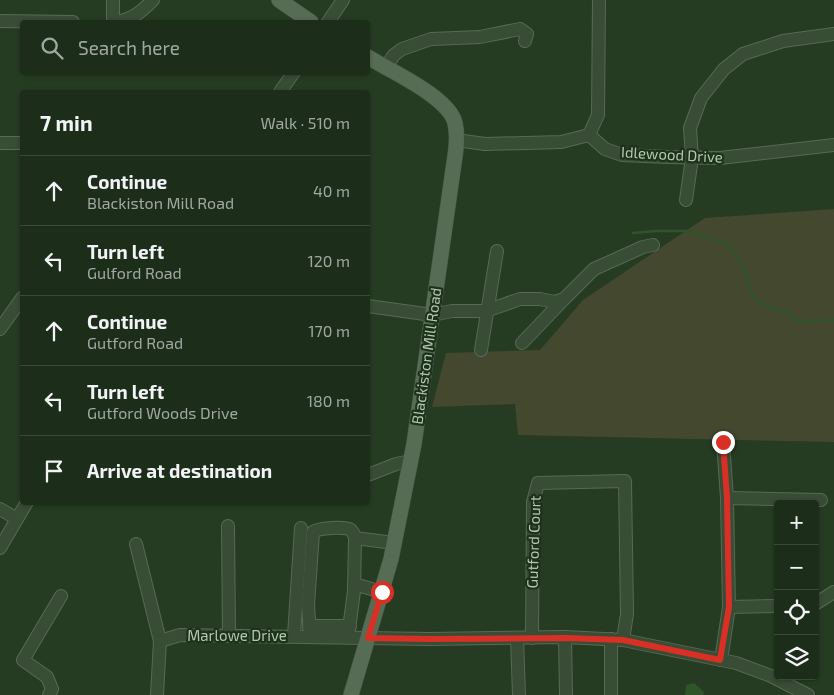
<!DOCTYPE html>
<meta charset="utf-8">
<style>
:root{--surface:#1c2d1a;--page:#293927;--text:#f1f3f6;--muted:#a0a8a2;--line:#3a4939}
body{margin:0;font-family:"Exo 2",sans-serif;background:var(--page);color:var(--text)}
.controls{position:absolute;right:15px;bottom:15px;display:grid;overflow:hidden;border-radius:5px;box-shadow:0 1px 4px #0004}
.controls button{width:45px;height:45px;display:grid;place-items:center;padding:0;border:0;border-bottom:1px solid var(--line);background:var(--surface);color:var(--text);font:25px sans-serif}
.stop{position:absolute;width:15px;height:15px;margin:-11px;border:4px solid #d93025;border-radius:50%;background:#fff}
.stop.end{background:#d93025;border-color:#fff;box-shadow:0 1px 5px #0008}
.list{margin:0;padding:0;list-style:none}
h2{display:flex;justify-content:space-between;align-items:center;height:65px;margin:0;padding:0 20px;font-size:21px}
h2 small{font-size:16px;font-weight:400;color:var(--muted)}
.list li{display:grid;grid-template-columns:32px 1fr auto;gap:15px;align-items:center;box-sizing:border-box;height:70px;padding:0 20px;border-top:1px solid var(--line)}
.list b{display:block;font-size:19px;white-space:nowrap}
.list p{margin:0;font-size:16px;white-space:nowrap;color:var(--muted)}
.list em{font-size:16px;font-style:normal;color:var(--muted)}
.icon{flex:none;width:28px;height:28px;fill:none;stroke:currentColor;stroke-width:2;stroke-linecap:round;stroke-linejoin:round}
.map{position:relative;flex:none;width:834px;height:695px;overflow:hidden}
.search{position:absolute;background:var(--surface);box-shadow:0 1px 4px #0004;left:20px;top:20px;width:350px;height:55px;display:flex;align-items:center;gap:12px;box-sizing:border-box;padding:0 18px;border-radius:5px;color:var(--muted);font-size:19px}
.panel{position:absolute;background:var(--surface);box-shadow:0 1px 4px #0004;left:20px;top:90px;width:350px;height:415px;border-radius:5px}
.map>svg:first-child{display:block}
</style>
<div class="map">
<svg width="834" height="695" viewBox="0 0 834 695">
<rect width="100%" height="100%" fill="#263c22"/>
<polygon fill="#43482f" points="834,209 834,442 518,435 515,404 432,407 446,353 540,350 583,300 705,218"/>
<polygon fill="#2f5429" points="694,683 704,692 703,695 685,695 686,685"/>
<g fill="none" stroke-linecap="round" stroke-linejoin="round">
<polyline stroke="#2f5429" stroke-width="2.5" points="633,233 656,231 688,231 729,245 746,271 751,294 764,305 787,312 799,322 834,320"/>
<g stroke="#576a54" stroke-width="14">
<g id="minor">
<polyline points="113,0 113,22"/>
<polyline points="0,21 73,22"/>
<path d="M116,22C133,19 141,12 153,0"/>
<polyline points="328,22 343,0"/>
<polyline points="385,68 394,55 402,49 431,39 480,37 520,29 527,34 525,41"/>
<polyline points="280,92 294,72"/>
<polyline points="589,135 598,115 599,0"/>
<polyline points="456,140 485,144 561,142 589,135 605,149 622,155 668,157 720,158 834,145"/>
<polyline points="0,143 22,143"/>
<polyline points="686,200 692,158 690,128 701,98 724,69 743,54 783,41 834,34"/>
<polyline points="368,306 432,315 452,311 486,311 520,299 540,299 555,302 564,299 594,269 643,247 653,245"/>
<polyline points="0,329 22,298"/>
<polyline points="522,343 564,299"/>
<polyline points="481,350 497,251"/>
<polyline points="368,475 396,464 411,461"/>
<polyline points="727,498 821,500"/>
<polyline points="0,509 17,519"/>
<polyline points="228,526 229,636"/>
<polyline points="355,538 394,543"/>
<polyline points="136,544 160,641 157,695"/>
<polyline points="0,548 27,502"/>
<polyline points="354,584 382,592"/>
<polyline points="815,604 834,592"/>
<polyline points="729,607 778,606"/>
<polyline points="309,626 350,626"/>
<polyline points="294,636 301,528"/>
<path d="M310,637L308,605L313,532C318,528 346,526 351,530C354,533 354,535 355,538L354,591L348,637"/>
<polyline points="565,637 566,695"/>
<polyline points="517,638 519,695"/>
<polyline points="532,638 533,502 538,483 625,481 627,614 623,640"/>
<polyline points="160,641 180,635 430,639 565,637 623,640 736,663 771,676 808,695"/>
<polyline points="721,660 729,607 727,498 723,442"/>
<polyline points="49,695 52,689 47,677 23,660 61,596"/>
<polyline points="611,695 611,639"/>
</g>
</g>
<g stroke="#455842" stroke-width="16">
<g id="major">
<polyline points="279,0 311,22"/>
<path d="M351,695L391,559L414,444L452,177C454,161 459,140 455,123C449,97 390,71 368,57"/>
</g>
</g>
<use href="#minor" stroke="#394c36" stroke-width="12"/>
<use href="#major" stroke="#576c54" stroke-width="15"/>
</g>
<g fill="none" stroke-linecap="round" stroke-linejoin="round">
<polyline stroke="#d93025" stroke-width="6" points="382,592 368,638 430,639 565,638 623,640 720,660 729,607 727,498 723,442"/>
</g>
<g text-anchor="middle" stroke-width="4.5" stroke-linejoin="round" paint-order="stroke">
<g font-size="15" fill="#b4c8b1" stroke="#1e311b">
<text transform="translate(672 155) rotate(3)" y="5">Idlewood Drive</text>
<text transform="translate(427 356) rotate(-82)" y="5">Blackiston Mill Road</text>
<text transform="translate(534 542) rotate(-88)" y="5">Gutford Court</text>
<text x="237" y="641">Marlowe Drive</text>
</g>
</g>
</svg>
<div class="controls">
<button>+</button>
<button>−</button>
<button><svg class="icon" aria-label="locate" viewBox="0 0 24 24"><circle cx="12" cy="12" r="6"/><path d="M12 2v4M12 18v4M2 12h4M18 12h4"/></svg></button>
<button><svg class="icon" aria-label="layers" viewBox="0 0 24 24"><path d="M12 4l9 5-9 5-9-5zM3 14l9 5 9-5"/></svg></button>
</div>
<div class="stop" style="left:382px;top:592px"></div>
<div class="stop end" style="left:723px;top:442px"></div>
<div class="search"><svg class="icon" aria-label="search" viewBox="0 0 24 24"><circle cx="10" cy="10" r="6"/><path d="M15 15l6 6"/></svg>Search here</div>
<section class="panel">
<h2>7 min<small>Walk · 510 m</small></h2>
<ul class="list">
<li><svg class="icon" aria-label="ahead" viewBox="0 0 24 24"><path d="M12 20V5M6 11l6-6 6 6"/></svg><div><b>Continue</b><p>Blackiston Mill Road</p></div><em>40 m</em></li>
<li><svg class="icon" aria-label="left" viewBox="0 0 24 24"><path d="M17 20v-9H6M10 6l-5 5 5 5"/></svg><div><b>Turn left</b><p>Gulford Road</p></div><em>120 m</em></li>
<li><svg class="icon" aria-label="ahead" viewBox="0 0 24 24"><path d="M12 20V5M6 11l6-6 6 6"/></svg><div><b>Continue</b><p>Gutford Road</p></div><em>170 m</em></li>
<li><svg class="icon" aria-label="left" viewBox="0 0 24 24"><path d="M17 20v-9H6M10 6l-5 5 5 5"/></svg><div><b>Turn left</b><p>Gutford Woods Drive</p></div><em>180 m</em></li>
<li><svg class="icon" aria-label="arrive" viewBox="0 0 24 24"><path d="M6 21V4h12l-3 4 3 4H6"/></svg><div><b>Arrive at destination</b></div></li>
</ul>
</section>
</div>
